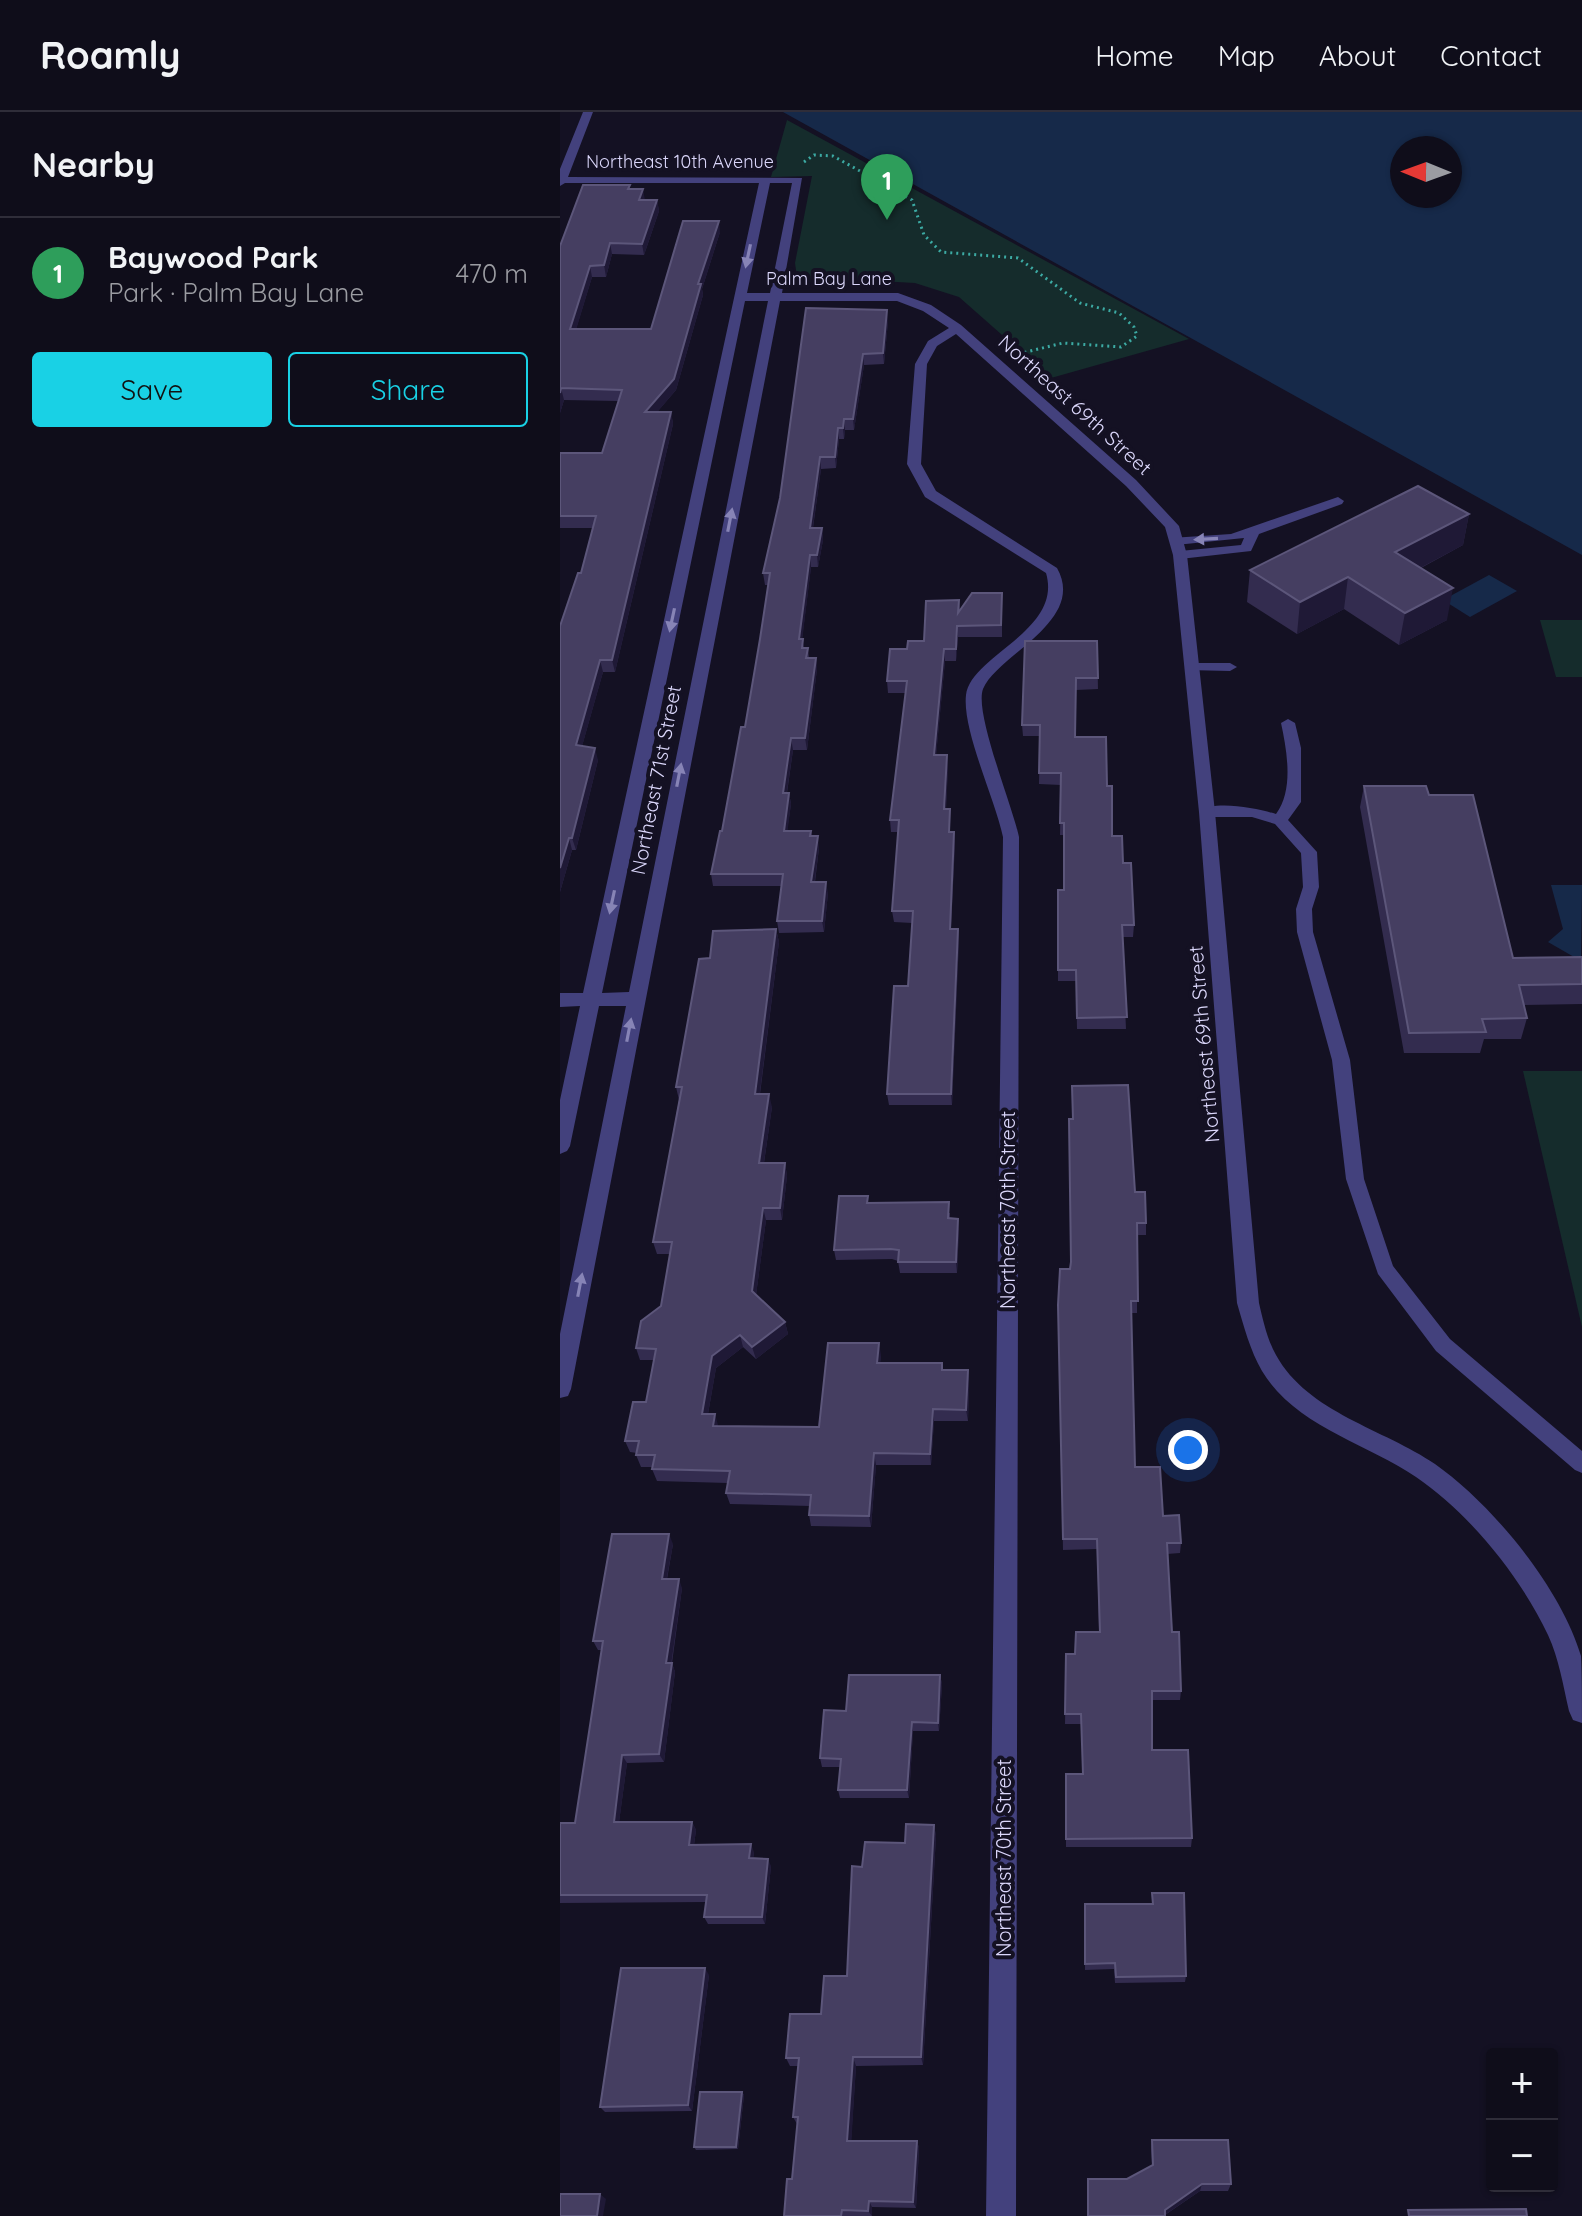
<!DOCTYPE html>
<meta charset="utf-8">
<style>
:root{--surface:#0f0d1a;--page:#1d1b27;--text:#f1f3f6;--muted:#9b9ca2;--line:#2f2d39;--accent:#19d1e5}
body{margin:0;font-family:Quicksand,sans-serif;background:var(--page);color:var(--text)}
.controls{position:absolute;right:24px;bottom:24px;display:grid;overflow:hidden;border-radius:8px;box-shadow:0 2px 6px #0004}
.controls button{width:72px;height:72px;display:grid;place-items:center;padding:0;border:0;border-bottom:2px solid var(--line);background:var(--surface);color:var(--text);font:40px sans-serif}
.compass{position:absolute;left:830px;top:24px;width:72px;height:72px;border-radius:50%;background:var(--surface);box-shadow:0 2px 6px #0004;rotate:271deg}
.you{position:absolute;left:628px;top:1338px;width:28px;height:28px;margin:-20px;border:6px solid #fff;border-radius:50%;background:#1a73e8;box-shadow:0 0 0 12px #1a73e833}
.badge{display:grid;place-items:center;width:52px;height:52px;border-radius:50%;background:var(--accent);color:#fff;font-size:26px;font-weight:700}
.pin{position:absolute;translate:-50% -66px;filter:drop-shadow(0 2px 4px #0008)}
.pin::after{content:'';position:absolute;top:42px;width:28px;height:24px;background:inherit;clip-path:polygon(0 0,100% 0,50% 100%)}
.list{margin:0;padding:0;list-style:none}
h2{display:flex;justify-content:space-between;align-items:center;height:104px;margin:0;padding:0 32px;font-size:34px}
h2 small{font-size:26px;font-weight:400;color:var(--muted)}
.list li{display:grid;grid-template-columns:52px 1fr auto;gap:24px;align-items:center;box-sizing:border-box;height:112px;padding:0 32px;border-top:2px solid var(--line)}
.list b{display:block;font-size:30px;white-space:nowrap}
.list p{margin:0;font-size:26px;white-space:nowrap;color:var(--muted)}
.list em{font-size:26px;font-style:normal;color:var(--muted)}
.actions{display:flex;gap:16px;padding:24px 32px}
.actions a{flex:1;padding:18px 0;border:2px solid var(--accent);border-radius:8px;text-align:center;font-size:28px;color:var(--accent)}
.actions .main{background:var(--accent);color:#111}
.map{position:relative;flex:none;width:1022px;height:2104px;overflow:hidden}
header{display:flex;align-items:center;gap:48px;box-sizing:border-box;height:112px;padding:0 40px;background:var(--surface);border-bottom:2px solid var(--line)}
header strong{font-size:38px}
nav{display:flex;gap:44px;margin-inline-start:auto;font-size:28px}
main{display:flex}
aside{flex:1;background:var(--surface)}
.map>svg:first-child{display:block}
</style>
<header>
<strong>Roamly</strong>
<nav><a>Home</a><a>Map</a><a>About</a><a>Contact</a></nav>
</header>
<main>
<aside>
<h2>Nearby<small></small></h2>
<ul class="list">
<li><span class="badge" style="background:#2e9e5b">1</span><div><b>Baywood Park</b><p>Park · Palm Bay Lane</p></div><em>470 m</em></li>
</ul>
<div class="actions"><a class="main">Save</a><a>Share</a></div>
</aside>
<div class="map">
<svg width="1022" height="2104" viewBox="0 0 1022 2104">
<rect width="100%" height="100%" fill="#141123"/>
<g fill="#152c2c">
<polygon points="227,8 629,227 491,266 399,185 355,171 301,168 251,170 237,165 235,151 252,64 211,65"/>
<polygon points="980,508 1022,508 1022,565 996,565"/>
<polygon points="963,959 1022,959 1022,1215"/>
</g>
<g fill="#162949" fill-rule="evenodd">
<path d="M223,0H1022V443ZM842,36H890V84H842Z"/>
<polygon points="929,463 957,479 910,505 883,488"/>
<polygon points="991,773 1022,773 1021,849 988,830 1003,817"/>
</g>
<g fill="none" stroke-linecap="round" stroke-linejoin="round">
<polyline stroke="#3caaa3" stroke-width="3" stroke-dasharray="2 4" stroke-linecap="butt" points="244,50 254,43 273,44 352,88 364,123 381,140 458,146 520,191 559,201 574,215 577,224 561,235 503,231 462,241"/>
<g fill="#43417d" fill-rule="evenodd">
<polygon points="778,385 784,389 782,392 699,422 691,439 620,447 614,443 620,439 681,433 684,426 616,433 611,432 611,426 671,422"/>
<polygon points="632,551 670,551 677,555 670,559 627,558 625,555"/>
<path d="M728,607L735,611L741,636V690L728,708L757,740L759,775L752,797L753,820L790,948L804,1067L833,1154L890,1227L1022,1339V1361L1015,1358L876,1239L818,1162L786,1067L772,948L737,820L736,797L743,775L741,741L715,712L692,705H647L639,700C654,687 699,697 716,702C734,678 727,639 721,611Z"/>
</g>
<path fill="#43417d" fill-rule="evenodd" d="M23,0H33L8,65L242,66L222,181H338L371,193L401,213L576,368L619,414L627,443L655,700L699,1191C703,1208 707,1227 716,1243C748,1301 824,1317 875,1352C933,1393 1001,1476 1021,1544C1022,1564 1022,1591 1022,1611L1013,1608L1009,1599C1003,1573 999,1547 988,1523C960,1464 910,1402 856,1365C806,1331 735,1314 702,1259C690,1238 684,1215 677,1191L639,700L613,443L605,415L566,374L396,222L377,234L367,252L361,352L376,379L497,456C527,509 437,543 423,577C414,601 453,695 459,725L456,2104H426L443,725C435,687 402,618 406,583C411,543 503,519 486,461L365,385L347,352L355,252L368,229L389,216L363,199L337,189H220L11,1277L8,1284L0,1286V1222L66,894H39L10,1034L7,1039L0,1042V988L20,894L0,895V881H23L199,71H5L0,74V57ZM210,71H232L210,181H187ZM185,189H208L69,880L42,881Z"/>
</g>
<g fill="#332c4f">
<polygon points="70,77 85,88 97,88 99,99 84,143 52,142 46,165 32,165 16,217 91,217 160,120 142,177 143,183 116,278 97,300 111,300 113,312 55,560 43,560 22,634 38,648 16,738 12,738 0,780 0,514 21,461 33,416 0,416 0,341 42,341 58,289 4,288 0,301 0,134"/>
<polygon points="246,196 328,209 324,252 304,253 294,318 285,318 284,327 279,327 276,356 261,357 253,416 262,416 263,428 258,455 251,455 242,527 244,536 248,536 249,546 256,546 257,557 247,638 233,638 227,681 229,681 231,692 227,719 251,719 252,724 259,736 255,770 268,781 264,820 219,821 217,809 221,774 153,774 151,762 162,719 185,615 200,527 209,473 205,473 203,461 220,386"/>
<polygon points="909,402 903,433 861,456 887,508 839,533 784,497 737,522 687,490 690,458"/>
<polygon points="442,481 442,525 398,525 396,549 385,549 376,643 388,655 386,697 390,697 390,720 395,731 391,817 398,817 399,828 392,993 329,993 327,982 348,874 352,811 334,810 332,799 338,720 331,720 330,708 346,581 328,581 327,569 347,537 364,529 399,488 400,499"/>
<polygon points="537,529 538,577 516,578 515,625 547,674 552,724 563,751 574,813 573,825 562,825 566,917 517,917 516,869 498,869 498,778 504,778 504,723 500,723 501,673 479,672 480,624 463,624 462,613"/>
<polygon points="804,674 869,683 953,846 1022,845 1022,892 964,893 967,906 961,927 924,927 920,941 844,941 800,695"/>
<polygon points="216,817 219,830 200,982 212,995 204,1051 225,1051 227,1064 222,1108 206,1108 196,1183 225,1210 228,1222 196,1247 183,1235 156,1256 148,1302 158,1314 259,1315 321,1243 320,1251 382,1251 383,1258 408,1258 409,1270 408,1309 374,1309 371,1353 316,1353 311,1415 251,1414 249,1403 250,1394 170,1392 166,1381 168,1371 97,1369 92,1357 93,1355 81,1355 76,1343 77,1341 70,1340 65,1329 86,1290 94,1248 80,1248 76,1236 101,1194 110,1142 97,1142 93,1130 119,988 116,975 150,846"/>
<polygon points="575,1080 586,1111 586,1123 577,1123 577,1201 571,1201 575,1355 603,1404 621,1431 620,1441 607,1442 612,1520 621,1579 620,1588 592,1588 592,1638 632,1726 631,1735 506,1735 506,1662 523,1662 521,1612 505,1612 506,1542 515,1542 539,1520 537,1437 503,1438 498,1193 510,1157 511,1152"/>
<polygon points="309,1091 390,1101 390,1106 399,1118 397,1161 340,1161 338,1149 332,1147 276,1148 274,1138"/>
<polygon points="113,1432 107,1467 122,1476 112,1551 115,1560 104,1650 67,1651 59,1710 132,1710 136,1718 134,1733 194,1740 193,1747 211,1754 205,1812 148,1812 144,1805 146,1790 0,1791 0,1711 15,1711 42,1538 38,1538 33,1529"/>
<polygon points="380,1563 382,1572 379,1619 353,1619 349,1686 280,1686 278,1678 280,1655 262,1655 260,1646 286,1599"/>
<polygon points="374,1713 376,1724 363,1953 296,1954 291,2029 357,2029 359,2036 356,2096 312,2095 312,2104 224,2104 232,2067 237,2012 233,2005 238,1954 230,1954 226,1946 261,1902 287,1864 302,1755 345,1731"/>
<polygon points="592,1781 626,1864 625,1870 555,1871 554,1857 525,1858 525,1792 592,1792"/>
<polygon points="149,1863 132,1999 45,2000 40,1995"/>
<polygon points="182,1980 184,1983 178,2037 136,2038 134,2035"/>
<polygon points="592,2028 671,2072 668,2079 640,2079 605,2103 567,2067 592,2054 591,2036"/>
</g>
<g fill="#1f1936">
<polygon points="83,77 85,88 81,99 79,88"/>
<polygon points="97,88 99,99 84,143 82,132"/>
<polygon points="159,109 160,120 142,177 143,183 116,278 87,312 85,300 138,172"/>
<polygon points="50,131 52,142 46,165 44,153"/>
<polygon points="30,154 32,165 13,228 10,217"/>
<polygon points="327,198 328,209 324,252 323,241"/>
<polygon points="303,242 304,253 294,318 293,307"/>
<polygon points="1,276 4,288 0,301 0,281"/>
<polygon points="111,300 113,312 55,560 52,548"/>
<polygon points="284,307 285,318 284,327 283,316"/>
<polygon points="278,316 279,327 276,356 275,345"/>
<polygon points="260,345 261,357 251,428 250,416"/>
<polygon points="909,402 903,433 830,472 835,440"/>
<polygon points="262,416 263,428 258,455 257,443"/>
<polygon points="250,443 251,455 241,538 239,527"/>
<polygon points="788,465 784,497 737,522 740,490"/>
<polygon points="893,476 887,508 839,533 845,501"/>
<polygon points="397,514 398,525 396,549 396,537"/>
<polygon points="384,537 385,549 375,655 374,643"/>
<polygon points="256,546 257,557 247,638 245,626"/>
<polygon points="40,548 43,560 19,645 16,633"/>
<polygon points="231,626 233,638 225,692 223,681"/>
<polygon points="35,636 38,648 16,738 12,726"/>
<polygon points="387,643 388,655 385,709 384,697"/>
<polygon points="229,681 231,692 226,731 224,719"/>
<polygon points="394,720 395,731 390,828 390,817"/>
<polygon points="258,724 259,736 253,782 251,770"/>
<polygon points="9,726 12,738 0,780 0,756"/>
<polygon points="266,770 268,781 264,820 262,809"/>
<polygon points="216,817 219,830 198,995 195,982"/>
<polygon points="398,817 399,828 392,993 391,982"/>
<polygon points="209,982 212,995 202,1064 199,1051"/>
<polygon points="225,1051 227,1064 222,1108 220,1096"/>
<polygon points="203,1096 206,1108 195,1191 192,1179"/>
<polygon points="398,1107 399,1118 397,1161 396,1150"/>
<polygon points="225,1210 228,1222 196,1247 192,1235"/>
<polygon points="180,1223 183,1235 156,1256 146,1313 142,1302 152,1244"/>
<polygon points="319,1231 321,1243 319,1263 317,1251"/>
<polygon points="408,1258 409,1270 408,1309 406,1298"/>
<polygon points="373,1297 374,1309 371,1353 370,1342"/>
<polygon points="155,1302 158,1313 153,1314"/>
<polygon points="314,1341 316,1353 311,1415 309,1404"/>
<polygon points="109,1422 113,1432 105,1476 102,1467"/>
<polygon points="119,1467 122,1476 110,1560 106,1551"/>
<polygon points="112,1551 115,1560 104,1650 99,1642"/>
<polygon points="380,1563 382,1572 379,1619 378,1611"/>
<polygon points="352,1610 353,1619 349,1686 347,1678"/>
<polygon points="62,1643 67,1651 58,1718 54,1710"/>
<polygon points="132,1710 136,1718 133,1740 129,1733"/>
<polygon points="374,1713 376,1724 363,1953 361,1945"/>
<polygon points="191,1732 194,1740 192,1754 189,1746"/>
<polygon points="208,1747 211,1754 205,1812 202,1805"/>
<polygon points="145,1856 149,1863 132,1999 128,1993"/>
<polygon points="293,1945 296,1954 291,2036 287,2029"/>
<polygon points="182,1980 184,1983 178,2037 176,2035"/>
<polygon points="357,2029 359,2036 356,2096 353,2090"/>
<polygon points="642,2072 640,2079 603,2104 605,2098"/>
<polygon points="40,2082 46,2087 43,2104 37,2104"/>
<polygon points="309,2089 312,2095 312,2104 308,2099"/>
</g>
<g fill="#453e61" stroke="#5c567a" stroke-width="2">
<polygon points="23,73 70,73 68,77 83,77 79,88 97,88 82,132 50,131 44,153 30,154 10,217 91,217 123,109 159,109 138,172 141,172 114,267 85,300 111,300 52,548 40,548 16,633 35,636 12,726 9,726 0,756 0,514 18,461 21,461 36,404 0,404 0,341 42,341 62,278 1,276 0,281 0,134"/>
<polygon points="246,196 327,198 323,241 303,242 293,307 284,307 283,316 278,316 275,345 260,345 250,416 262,416 257,443 250,443 239,527 243,527 242,536 248,536 246,546 256,546 245,626 231,626 223,681 229,681 224,719 251,719 250,724 258,724 251,770 266,770 262,809 217,809 223,762 151,762 160,719 162,719 181,615 185,615 200,527 210,461 203,461 220,386"/>
<polygon points="858,374 909,402 835,440 893,476 845,501 788,465 740,490 690,458"/>
<polygon points="412,481 442,481 441,513 397,514 396,537 384,537 374,643 387,643 384,697 390,697 389,720 394,720 390,817 398,817 391,982 327,982 334,874 348,874 353,799 332,799 339,708 330,708 347,569 327,569 330,537 347,537 348,529 364,529 366,489 399,488 398,501"/>
<polygon points="465,529 537,529 538,566 516,566 515,625 546,625 547,674 552,674 552,724 562,724 563,751 571,751 574,813 562,813 567,905 517,906 516,858 498,858 498,778 504,778 504,711 500,711 501,661 479,661 480,613 462,613"/>
<polygon points="804,674 866,674 869,683 913,683 953,846 1022,845 1022,872 959,873 967,906 922,907 926,920 849,921"/>
<polygon points="216,817 195,982 209,982 199,1051 225,1051 220,1096 203,1096 192,1179 225,1210 192,1235 180,1223 152,1244 142,1302 155,1302 153,1314 259,1315 268,1231 319,1231 317,1251 382,1251 382,1258 408,1258 406,1298 373,1297 370,1342 314,1341 309,1404 249,1403 251,1383 166,1381 170,1359 92,1357 95,1343 76,1343 79,1329 65,1329 73,1290 86,1290 96,1237 76,1236 81,1209 101,1194 112,1130 93,1130 122,975 116,975 139,847 150,846 153,819"/>
<polygon points="568,973 575,1080 585,1080 586,1111 577,1111 578,1189 571,1189 575,1355 600,1355 603,1404 619,1403 621,1431 607,1431 612,1520 619,1520 621,1579 592,1579 592,1638 628,1638 632,1726 506,1727 506,1662 523,1662 521,1602 505,1602 506,1542 515,1542 516,1520 540,1520 537,1427 503,1427 498,1193 500,1157 510,1157 511,1150 509,1007 513,1007 512,974"/>
<polygon points="279,1084 308,1084 307,1091 389,1090 388,1106 398,1107 396,1150 338,1150 339,1138 331,1137 274,1138"/>
<polygon points="52,1422 109,1422 102,1467 119,1467 106,1551 112,1551 99,1642 62,1643 54,1710 132,1710 129,1733 191,1732 189,1746 208,1747 202,1805 144,1805 147,1783 0,1783 0,1711 15,1711 43,1529 33,1529"/>
<polygon points="289,1563 380,1563 378,1611 352,1610 347,1678 278,1678 281,1647 260,1646 264,1598 286,1599"/>
<polygon points="346,1712 374,1713 361,1945 293,1945 287,2029 357,2029 353,2090 309,2089 308,2099 282,2098 281,2104 224,2104 227,2067 232,2067 238,2005 233,2005 239,1946 226,1946 230,1902 261,1902 264,1864 287,1864 292,1754 302,1755 305,1730 345,1731"/>
<polygon points="592,1781 624,1781 626,1864 556,1865 555,1851 525,1852 525,1792 593,1792"/>
<polygon points="61,1856 145,1856 128,1993 40,1995"/>
<polygon points="140,1980 182,1980 176,2035 134,2035"/>
<polygon points="592,2028 668,2028 671,2072 642,2072 605,2098 605,2104 528,2104 528,2067 567,2067 593,2053"/>
<polygon points="0,2082 40,2082 37,2104 0,2104"/>
<polygon points="966,2097 967,2104 849,2104 848,2098"/>
</g>
<defs><path id="oneway-solid" d="M-6-.8H1V-3.2L6.5 0L1 3.2V.8H-6Z" transform="scale(2)"/></defs>
<g fill="#8784b6">
<use href="#oneway-solid" transform="translate(188 144) rotate(102)"/>
<use href="#oneway-solid" transform="translate(170 408) rotate(-79)"/>
<use href="#oneway-solid" transform="translate(646 427) rotate(177)"/>
<use href="#oneway-solid" transform="translate(112 508) rotate(102)"/>
<use href="#oneway-solid" transform="translate(119 663) rotate(-79)"/>
<use href="#oneway-solid" transform="translate(52 790) rotate(102)"/>
<use href="#oneway-solid" transform="translate(69 918) rotate(-79)"/>
<use href="#oneway-solid" transform="translate(20 1173) rotate(-79)"/>
</g>
<g text-anchor="middle" stroke-width="8" stroke-linejoin="round" paint-order="stroke">
<g font-size="18" fill="#dbd7fb" stroke="#141123">
<text x="120" y="56">Northeast 10th Avenue</text>
<text x="269" y="173">Palm Bay Lane</text>
</g>
<g font-size="20" fill="#dbd7fb" stroke="#141123">
<text transform="translate(515 293) rotate(42)" y="7">Northeast 69th Street</text>
<text transform="translate(96 668) rotate(-79)" y="7">Northeast 71st Street</text>
<text transform="translate(644 932) rotate(-95)" y="7">Northeast 69th Street</text>
<text transform="translate(448 1098) rotate(-90)" y="7">Northeast 70th Street</text>
<text transform="translate(444 1746) rotate(-90)" y="7">Northeast 70th Street</text>
</g>
</g>
</svg>
<div class="controls">
<button>+</button>
<button>−</button>
</div>
<svg class="compass" viewBox="-18 -18 36 36"><path d="M0-13l5 13h-10z" fill="#e53935"/><path d="M0 13l5-13h-10z" fill="#9b9ca2"/></svg>
<div class="you"></div>
<div class="pin badge" style="left:327px;top:108px;background:#2e9e5b">1</div>
</div>
</main>
